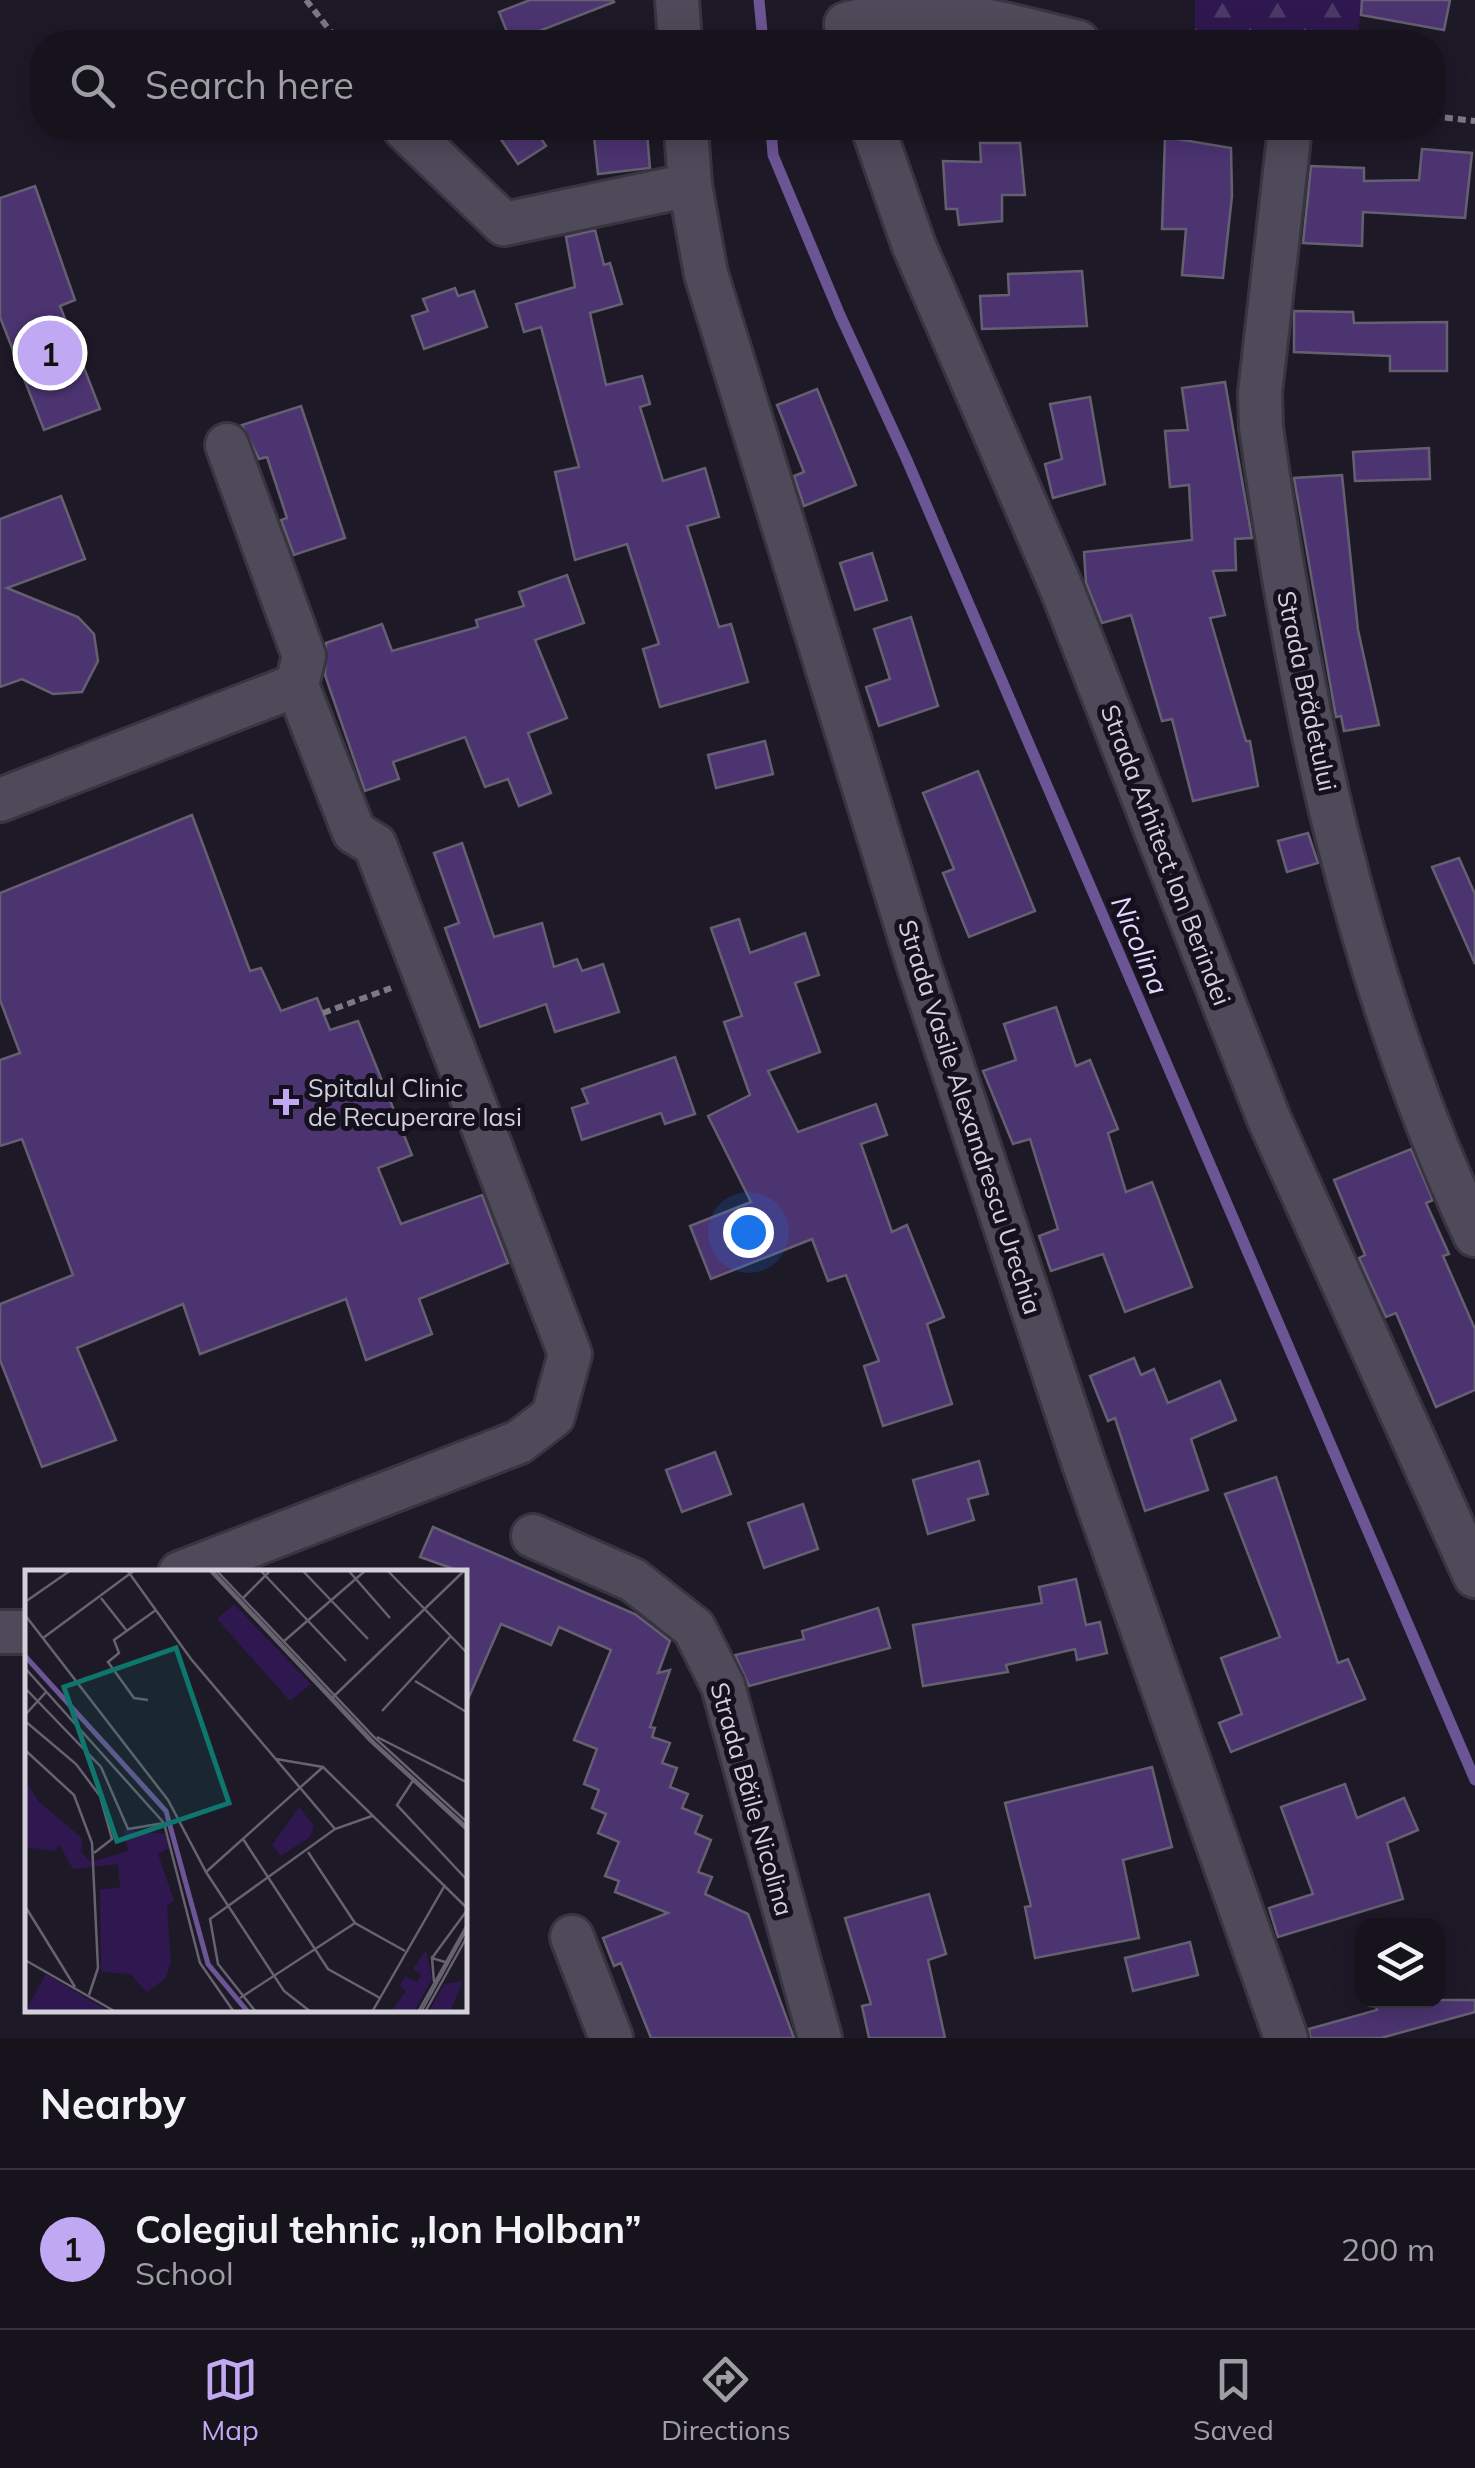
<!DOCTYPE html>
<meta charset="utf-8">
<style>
:root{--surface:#16131d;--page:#23202a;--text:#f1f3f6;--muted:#9e9ea4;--line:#35323b;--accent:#c1a8f3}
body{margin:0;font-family:Mulish,sans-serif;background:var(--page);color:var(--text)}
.controls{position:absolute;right:30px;bottom:30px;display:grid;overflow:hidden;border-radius:20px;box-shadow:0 5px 25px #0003}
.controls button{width:90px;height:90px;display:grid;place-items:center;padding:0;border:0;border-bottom:2px solid var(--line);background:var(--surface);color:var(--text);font:50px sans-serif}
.you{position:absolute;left:748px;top:1232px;width:35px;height:35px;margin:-25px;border:8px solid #fff;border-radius:50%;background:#1a73e8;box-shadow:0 0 0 15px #1a73e833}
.badge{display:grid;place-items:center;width:65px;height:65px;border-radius:50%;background:var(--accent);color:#111;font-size:32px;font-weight:700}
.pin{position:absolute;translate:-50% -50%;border:5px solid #fff;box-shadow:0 2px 10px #0006}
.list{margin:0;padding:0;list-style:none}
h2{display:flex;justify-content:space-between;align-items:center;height:130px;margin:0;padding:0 40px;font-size:42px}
h2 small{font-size:32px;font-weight:400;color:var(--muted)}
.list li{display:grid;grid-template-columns:65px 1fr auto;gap:30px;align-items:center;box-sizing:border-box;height:160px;padding:0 40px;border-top:2px solid var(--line)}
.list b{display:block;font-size:38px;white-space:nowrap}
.list p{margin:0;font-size:32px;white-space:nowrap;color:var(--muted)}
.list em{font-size:32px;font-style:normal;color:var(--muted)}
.icon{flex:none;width:55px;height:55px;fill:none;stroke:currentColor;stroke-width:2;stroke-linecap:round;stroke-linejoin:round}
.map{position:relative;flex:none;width:1475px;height:2038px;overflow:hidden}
.search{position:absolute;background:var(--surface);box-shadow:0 5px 25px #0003;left:30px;right:30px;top:30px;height:110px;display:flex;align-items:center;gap:25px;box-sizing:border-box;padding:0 35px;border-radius:40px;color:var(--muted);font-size:38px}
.sheet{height:290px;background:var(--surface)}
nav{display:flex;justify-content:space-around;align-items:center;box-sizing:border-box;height:140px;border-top:2px solid var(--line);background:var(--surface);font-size:28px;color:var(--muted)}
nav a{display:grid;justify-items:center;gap:5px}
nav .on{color:var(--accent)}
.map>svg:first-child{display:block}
</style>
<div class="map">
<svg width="1475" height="2038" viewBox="0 0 1475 2038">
<defs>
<pattern id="forest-firs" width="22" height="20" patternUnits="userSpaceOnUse" patternTransform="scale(2.5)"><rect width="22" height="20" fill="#2f184f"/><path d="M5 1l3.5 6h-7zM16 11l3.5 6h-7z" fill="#4c3968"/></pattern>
</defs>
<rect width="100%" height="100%" fill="#1d1927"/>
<polygon fill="url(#forest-firs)" points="1195,0 1362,0 1357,42 1195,42"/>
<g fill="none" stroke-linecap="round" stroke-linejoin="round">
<g stroke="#6c5595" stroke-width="11">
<polyline points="759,0 763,42"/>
<polyline points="771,128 773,155 840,315 906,458 1475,1780"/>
</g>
</g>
<g fill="#4c3471" stroke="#656071" stroke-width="2.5">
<polygon points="530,0 613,0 614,2 511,42 499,12"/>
<polygon points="1362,0 1450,0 1444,30 1361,15"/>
<polygon points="493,128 534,128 546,146 518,164"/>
<polygon points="593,128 627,128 628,135 647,133 650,168 598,174"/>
<polygon points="1165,137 1231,148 1232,196 1223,278 1182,275 1186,229 1162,229"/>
<polygon points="980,143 1020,143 1025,195 1002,195 1002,221 959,225 957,209 946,209 943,161 981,162"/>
<polygon points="1422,149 1472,153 1465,218 1363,212 1362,246 1303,243 1311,166 1364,168 1364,181 1419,180"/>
<polygon points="35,186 75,300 60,306 100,409 44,430 0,317 0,198"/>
<polygon points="595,230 604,265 610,263 622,304 590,313 606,385 642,376 650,404 640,407 663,481 705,468 719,517 687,526 719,627 731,624 748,682 660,707 643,649 659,644 627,544 575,560 555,472 579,467 541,327 524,332 516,304 575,287 566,237"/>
<polygon points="1082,271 1087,326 982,329 980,296 1009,295 1008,274"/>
<polygon points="455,288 458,296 474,291 487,327 424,349 412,316 428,311 423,299"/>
<polygon points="1294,311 1353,312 1354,323 1447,322 1447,371 1390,371 1390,356 1294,352"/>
<polygon points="1225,382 1252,538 1235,539 1236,570 1213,571 1225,615 1210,618 1246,741 1250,741 1258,786 1193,801 1172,719 1162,721 1131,615 1102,623 1086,583 1084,552 1192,540 1189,485 1170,487 1165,431 1188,430 1182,388"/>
<polygon points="817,389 856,485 804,506 794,476 804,472 777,405"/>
<polygon points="1090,397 1105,484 1053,498 1045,464 1062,459 1050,404"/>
<polygon points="301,406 345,538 294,555 281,520 287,518 267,457 259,459 242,425"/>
<polygon points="1429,448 1430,479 1355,481 1353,452"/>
<polygon points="1342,475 1358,630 1379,725 1344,731 1341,716 1336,717 1294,478"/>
<polygon points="61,496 85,559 7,588 78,617 94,634 98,661 82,692 53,694 22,679 0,687 0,519"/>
<polygon points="872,553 887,600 855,610 840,563"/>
<polygon points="567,575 584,623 535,640 567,718 528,733 551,793 519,806 508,779 485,787 465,737 393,762 399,779 365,791 325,675 326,643 382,624 392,651 478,627 476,620 524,606 519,592"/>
<polygon points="911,617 938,706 879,726 866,687 890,679 874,629"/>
<polygon points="765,741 773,774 716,788 708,755"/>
<polygon points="978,771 1035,911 969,937 943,873 954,869 923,793"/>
<polygon points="192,815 250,971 261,968 281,1011 317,998 330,1030 358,1021 412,1155 378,1168 401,1224 482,1195 508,1263 419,1299 432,1334 366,1360 346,1299 200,1354 183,1304 77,1348 116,1440 42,1467 0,1360 0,1304 73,1275 22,1139 0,1146 0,1060 20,1053 0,1000 0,893"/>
<polygon points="1308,833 1318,863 1287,872 1278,841"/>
<polygon points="462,843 494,937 542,923 554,967 577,959 582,971 603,964 619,1012 555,1032 546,1004 480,1027 445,928 459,923 434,853"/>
<polygon points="1459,858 1475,894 1475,964 1432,867"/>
<polygon points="739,919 750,953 805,933 819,975 795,983 820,1052 768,1071 798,1132 876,1104 887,1135 861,1144 892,1232 907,1225 944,1317 927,1324 952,1404 883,1426 864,1366 879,1361 846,1275 828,1281 812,1239 711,1279 690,1226 751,1202 708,1116 750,1095 724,1022 742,1016 711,928"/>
<polygon points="1056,1007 1076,1066 1090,1060 1118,1129 1108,1133 1126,1192 1152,1182 1192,1287 1125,1312 1103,1254 1051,1271 1039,1236 1058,1229 1030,1139 1013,1144 983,1071 1016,1060 1004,1024"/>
<polygon points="675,1057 695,1114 665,1124 661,1113 582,1140 572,1108 588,1103 582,1089"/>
<polygon points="1411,1149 1433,1200 1426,1203 1449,1254 1443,1256 1475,1329 1475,1390 1436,1407 1396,1313 1386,1317 1359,1258 1365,1255 1334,1180"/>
<polygon points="1134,1358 1141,1375 1154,1369 1168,1403 1220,1381 1236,1420 1191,1439 1208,1490 1145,1511 1115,1418 1108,1421 1090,1376"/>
<polygon points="715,1452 731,1494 682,1512 666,1470"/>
<polygon points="979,1461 988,1494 968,1499 974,1520 928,1534 913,1480"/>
<polygon points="1276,1477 1338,1663 1348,1659 1365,1699 1231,1752 1219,1723 1242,1714 1221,1658 1280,1637 1225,1494"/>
<polygon points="803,1504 818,1549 764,1568 748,1523"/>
<polygon points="433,1527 635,1614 670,1641 658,1673 670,1670 650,1727 655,1728 652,1737 670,1743 662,1763 677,1768 670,1787 688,1794 682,1808 702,1816 695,1833 711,1840 698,1872 712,1877 705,1894 748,1914 794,2038 651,2038 621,1963 614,1966 603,1938 668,1913 615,1892 619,1881 605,1876 619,1842 598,1833 606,1814 592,1808 599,1790 584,1784 597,1749 574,1740 611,1650 559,1627 551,1645 501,1624 465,1706 465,1573 420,1557"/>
<polygon points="1076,1579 1086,1625 1100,1622 1107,1653 1077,1660 1075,1649 1006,1665 1008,1672 923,1686 913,1625 1042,1603 1039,1587"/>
<polygon points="878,1608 890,1648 749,1686 735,1655 804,1639 802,1631"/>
<polygon points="1152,1767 1172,1847 1123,1860 1139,1938 1035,1958 1025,1907 1031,1906 1005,1803"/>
<polygon points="1345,1784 1357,1818 1404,1798 1418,1830 1387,1843 1403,1899 1278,1937 1269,1908 1313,1894 1281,1807"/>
<polygon points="929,1894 946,1954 928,1960 945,2038 869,2038 862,2006 871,2004 845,1918"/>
<polygon points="1190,1942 1198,1975 1133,1991 1125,1958"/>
<polygon points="1374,2000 1475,2000 1475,2012 1381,2038 1310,2038 1309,2029 1377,2010"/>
</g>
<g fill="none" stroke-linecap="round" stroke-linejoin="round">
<g stroke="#393540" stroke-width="48">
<g id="minor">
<polyline points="677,0 680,42"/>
<path d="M846,24C932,0 993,22 1078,42"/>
<polyline points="686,128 690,185 706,274 918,963 1084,1464 1286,2038"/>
<polyline points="873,128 914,246 1061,587 1269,1119 1475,1576"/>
<path d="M1290,128L1260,393L1261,427C1299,703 1357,981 1475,1235"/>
<polyline points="405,129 504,224 690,185"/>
<polyline points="0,800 297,685"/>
<polyline points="533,1536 633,1580 694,1628 723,1686 820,2038"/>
<polyline points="180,1573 519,1442 553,1416 570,1354 375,845 354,832 297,685 304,656 227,445"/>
<polyline points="0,1632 28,1632"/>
<polyline points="572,1937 611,2038"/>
</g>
</g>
<g stroke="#7c7985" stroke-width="6" stroke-dasharray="8 5" stroke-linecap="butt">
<polyline points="306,0 339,42"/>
<polyline points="1432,116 1475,121"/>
<polyline points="323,1013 391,988"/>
</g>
<use href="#minor" stroke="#4e4a5a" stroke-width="42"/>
</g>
<path fill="#c1a8f3" stroke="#14101d" stroke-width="4" d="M281 1087h10v10h10v10h-10v10h-10v-10h-10v-10h10z"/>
<g text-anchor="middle" stroke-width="10" stroke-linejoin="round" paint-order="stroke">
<g font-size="25" fill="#d3d0da" stroke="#14101d">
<text transform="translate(1307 691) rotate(78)" y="9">Strada Brădetului</text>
<text transform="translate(1166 855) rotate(69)" y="9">Strada Arhitect Ion Berindei</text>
<text transform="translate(970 1117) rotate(72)" y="9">Strada Vasile Alexandrescu Urechia</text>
<text transform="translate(752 1799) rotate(74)" y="9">Strada Băile Nicolina</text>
</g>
<g font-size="25" fill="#d3d0da" stroke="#14101d" text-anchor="start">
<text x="308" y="1097">Spitalul Clinic<tspan x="308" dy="29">de Recuperare Iasi</tspan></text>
</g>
<g font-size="28" font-style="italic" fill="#e4d9ff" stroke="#14101d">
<text transform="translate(1140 945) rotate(67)" y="10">Nicolina</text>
</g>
</g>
<g transform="translate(25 1570)">
<rect width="442" height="442" fill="#1d1927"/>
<path d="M209,34L286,114L265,131L192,49Z" fill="#2f184f"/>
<path d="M0,210L13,231L58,269L56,282L66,292L103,281L99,260L142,264L146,277L133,284L149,331L142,335L146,392L141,408L122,422L105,404L76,402L75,319L95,318L93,294L48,299L32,271L0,253Z" fill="#2f184f"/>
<path d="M0,251L25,261L36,273L29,281L0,277ZM21,404L80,439L83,442H0Z" fill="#2f184f"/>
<path d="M274,237L289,256L285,267L256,286L247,275ZM401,380L407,409L389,442H366L381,421L375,416L380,406L392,412L396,404L388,399ZM438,411L425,442H404L419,414Z" fill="#2f184f"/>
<path fill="none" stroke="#6c5595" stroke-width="5" d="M0,86L141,241L183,394L223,442"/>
<path fill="none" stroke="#66626f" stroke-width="2.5" d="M102,0L166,89L310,259M184,0L345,171L443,261M187,0L350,173L443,258M191,0L349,167L443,253M235,0L321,91M277,0L343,69M323,0L365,48M362,0L443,84M76,28L102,61M217,29L246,0M0,32L46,0M0,45L143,230L181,302L259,421L286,442M18,68L110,0M258,72L341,0M0,98L139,253L175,393L209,442M390,111L443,143M0,118L76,197L103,259L139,253M306,129L440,0M123,130L109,128L83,92L94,83L89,70L131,40M357,141L425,67M0,145L22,121M0,151L51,194L75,226L87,269L69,283M352,167L443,213M0,180L49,225L67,273L73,398L64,425M251,189L298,197L443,339L407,388M389,209L372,235L443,311M218,269L303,399L355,428M283,282L330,353L380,381M181,302L298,197M0,336L50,417M0,390L91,442M409,412L407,388L420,392M215,428L330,353M231,442L193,394L185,349L310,259L347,246M347,442L420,315M393,442L443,353M396,442L443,357M400,442L443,365"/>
<path fill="#0f766e" fill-opacity="0.15" stroke="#0f766e" stroke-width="5" d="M151,78L204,233L92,271L39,117Z"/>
<rect width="442" height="442" fill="none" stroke="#d3d0da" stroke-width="5"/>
</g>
</svg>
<div class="controls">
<button><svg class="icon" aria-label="layers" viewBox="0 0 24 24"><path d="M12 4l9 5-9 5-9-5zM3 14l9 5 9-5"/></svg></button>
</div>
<div class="you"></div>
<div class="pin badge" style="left:50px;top:353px">1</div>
<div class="search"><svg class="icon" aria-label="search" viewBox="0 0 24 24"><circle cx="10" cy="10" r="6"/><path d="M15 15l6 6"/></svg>Search here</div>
</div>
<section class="sheet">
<h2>Nearby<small></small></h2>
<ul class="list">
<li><span class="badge">1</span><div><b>Colegiul tehnic „Ion Holban”</b><p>School</p></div><em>200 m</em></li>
</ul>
</section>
<nav>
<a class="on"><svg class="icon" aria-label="map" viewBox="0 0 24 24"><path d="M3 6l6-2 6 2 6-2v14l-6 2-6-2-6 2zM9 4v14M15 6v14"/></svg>Map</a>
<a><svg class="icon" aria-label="directions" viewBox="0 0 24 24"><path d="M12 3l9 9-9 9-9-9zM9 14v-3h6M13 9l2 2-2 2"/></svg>Directions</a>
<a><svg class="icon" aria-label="saved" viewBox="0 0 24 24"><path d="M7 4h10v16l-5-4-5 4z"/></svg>Saved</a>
</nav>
